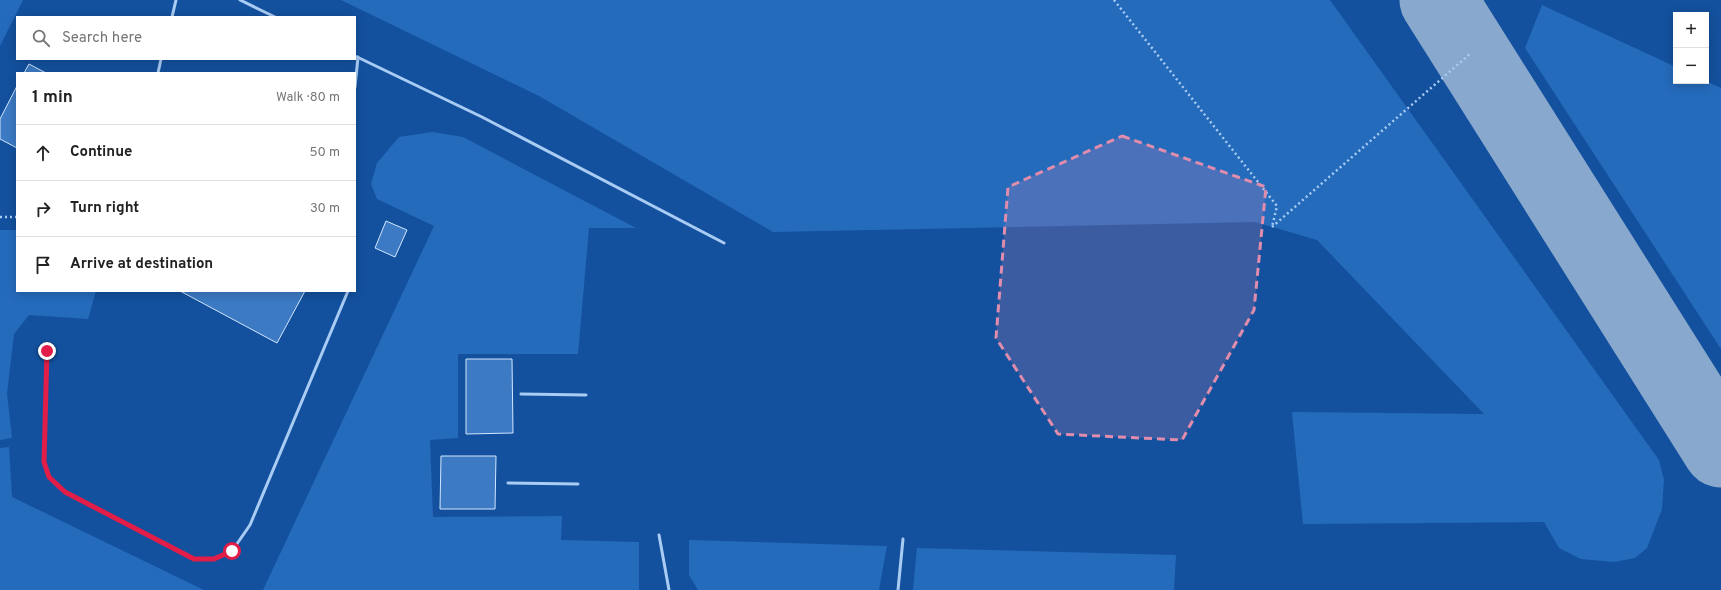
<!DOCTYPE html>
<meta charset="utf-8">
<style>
:root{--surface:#fff;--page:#f2f2f2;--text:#222;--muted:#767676;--line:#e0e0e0}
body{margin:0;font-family:Overpass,sans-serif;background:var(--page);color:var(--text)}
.controls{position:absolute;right:12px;top:12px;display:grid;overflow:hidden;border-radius:0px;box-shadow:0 2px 10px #0003}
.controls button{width:36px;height:36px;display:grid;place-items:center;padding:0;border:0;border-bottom:1px solid var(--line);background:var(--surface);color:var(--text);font:20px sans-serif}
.stop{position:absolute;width:12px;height:12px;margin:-9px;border:3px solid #e11d48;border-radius:50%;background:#fff}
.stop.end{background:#e11d48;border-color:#fff;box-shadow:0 1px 4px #0008}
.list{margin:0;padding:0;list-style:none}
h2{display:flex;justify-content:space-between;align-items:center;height:52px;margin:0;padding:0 16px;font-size:17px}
h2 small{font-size:13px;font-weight:400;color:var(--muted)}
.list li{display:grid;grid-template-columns:26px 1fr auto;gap:12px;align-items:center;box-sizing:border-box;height:56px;padding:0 16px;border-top:1px solid var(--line)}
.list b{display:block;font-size:15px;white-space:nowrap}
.list em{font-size:13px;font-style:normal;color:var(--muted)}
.icon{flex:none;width:22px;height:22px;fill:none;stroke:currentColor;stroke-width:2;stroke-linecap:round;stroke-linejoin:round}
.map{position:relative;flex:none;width:1721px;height:590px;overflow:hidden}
.search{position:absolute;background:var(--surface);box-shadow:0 2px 10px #0003;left:16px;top:16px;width:340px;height:44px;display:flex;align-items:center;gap:10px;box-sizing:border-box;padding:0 14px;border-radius:0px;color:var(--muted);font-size:15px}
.panel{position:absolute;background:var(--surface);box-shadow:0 2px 10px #0003;left:16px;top:72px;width:340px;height:220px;border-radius:0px}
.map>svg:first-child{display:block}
</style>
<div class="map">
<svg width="1721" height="590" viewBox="0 0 1721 590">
<rect width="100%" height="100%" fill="#13519e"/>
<g fill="#256bbc">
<polygon points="0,0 23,0 0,46"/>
<polygon points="341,0 1330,0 1659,460 1664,480 1662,509 1647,548 1635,558 1614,562 1581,559 1559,548 1544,522 1303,524 1292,412 1484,414 1317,240 1255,222 773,232 539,96"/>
<polygon points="1542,5 1676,67 1676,81 1706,81 1721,88 1721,349 1525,48"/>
<polygon points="432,132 463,137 636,228 589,228 578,354 458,354 458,438 430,440 433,517 562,516 561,540 639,542 639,590 263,590 434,226 377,199 371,184 377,163 399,137"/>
<polygon points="0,230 17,230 17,291 96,291 88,319 29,315 14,334 7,394 12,438 0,440"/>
<polygon points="9,447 12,497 204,590 0,590 0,448"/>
<polygon points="689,540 887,546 879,590 698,590 689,575"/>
<polygon points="917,548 1176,555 1174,590 913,590"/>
</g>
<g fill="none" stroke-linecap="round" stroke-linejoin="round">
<polyline stroke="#89a8ce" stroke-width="77" points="1438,0 1721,449"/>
</g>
<g fill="#3c7ac4" stroke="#d2e6fe">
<polygon points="29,64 46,73 24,73"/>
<polygon points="17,86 17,148 0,139 0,119"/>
<polygon points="386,221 407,230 395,257 375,248"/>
<polygon points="180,291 305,291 277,343"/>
<polygon points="466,359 512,359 513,433 466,434"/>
<polygon points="441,456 496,456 495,509 440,509"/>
</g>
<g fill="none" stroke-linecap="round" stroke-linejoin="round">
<g stroke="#a9ccf4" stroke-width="2.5" stroke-dasharray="2 3" stroke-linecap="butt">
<polyline points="1114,0 1277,206 1272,227"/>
<polyline points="0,217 17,217"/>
<polyline points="1272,227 1471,53"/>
</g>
<g stroke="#a9ccf4" stroke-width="3">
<polyline points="240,0 275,17"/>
<polyline points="172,17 176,0"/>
<polyline points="355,56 482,117 724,243"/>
<polyline points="158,73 161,59"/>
<polyline points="355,87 358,57"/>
<polyline points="47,351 44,462 49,477 65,492 194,559 214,559 232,551 250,525 348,291"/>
<polyline points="521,394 586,395"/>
<polyline points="508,483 578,484"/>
<polyline points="659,535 669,590"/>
<polyline points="898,590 903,539"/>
</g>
</g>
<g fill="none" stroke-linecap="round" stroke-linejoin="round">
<polyline stroke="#e11d48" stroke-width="5" points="47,351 44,462 49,477 65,492 194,559 214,559 232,551"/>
</g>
<path fill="#e08cad" fill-opacity="0.2" stroke="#e08cad" stroke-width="3" stroke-dasharray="8 5" stroke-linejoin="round" d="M1122,136L1266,187L1254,310L1182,440L1058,434L996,338L1008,187Z"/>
</svg>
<div class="controls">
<button>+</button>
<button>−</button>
</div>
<div class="stop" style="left:232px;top:551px"></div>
<div class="stop end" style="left:47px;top:351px"></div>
<div class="search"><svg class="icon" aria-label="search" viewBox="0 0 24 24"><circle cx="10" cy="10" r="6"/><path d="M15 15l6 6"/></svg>Search here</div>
<section class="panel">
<h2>1 min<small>Walk · 80 m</small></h2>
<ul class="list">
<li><svg class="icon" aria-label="ahead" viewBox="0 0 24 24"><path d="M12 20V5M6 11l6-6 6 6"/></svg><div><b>Continue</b></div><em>50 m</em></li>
<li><svg class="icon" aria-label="right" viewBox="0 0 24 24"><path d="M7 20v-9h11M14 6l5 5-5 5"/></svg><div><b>Turn right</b></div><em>30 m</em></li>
<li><svg class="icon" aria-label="arrive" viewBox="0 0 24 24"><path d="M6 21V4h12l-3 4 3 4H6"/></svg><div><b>Arrive at destination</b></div></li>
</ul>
</section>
</div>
